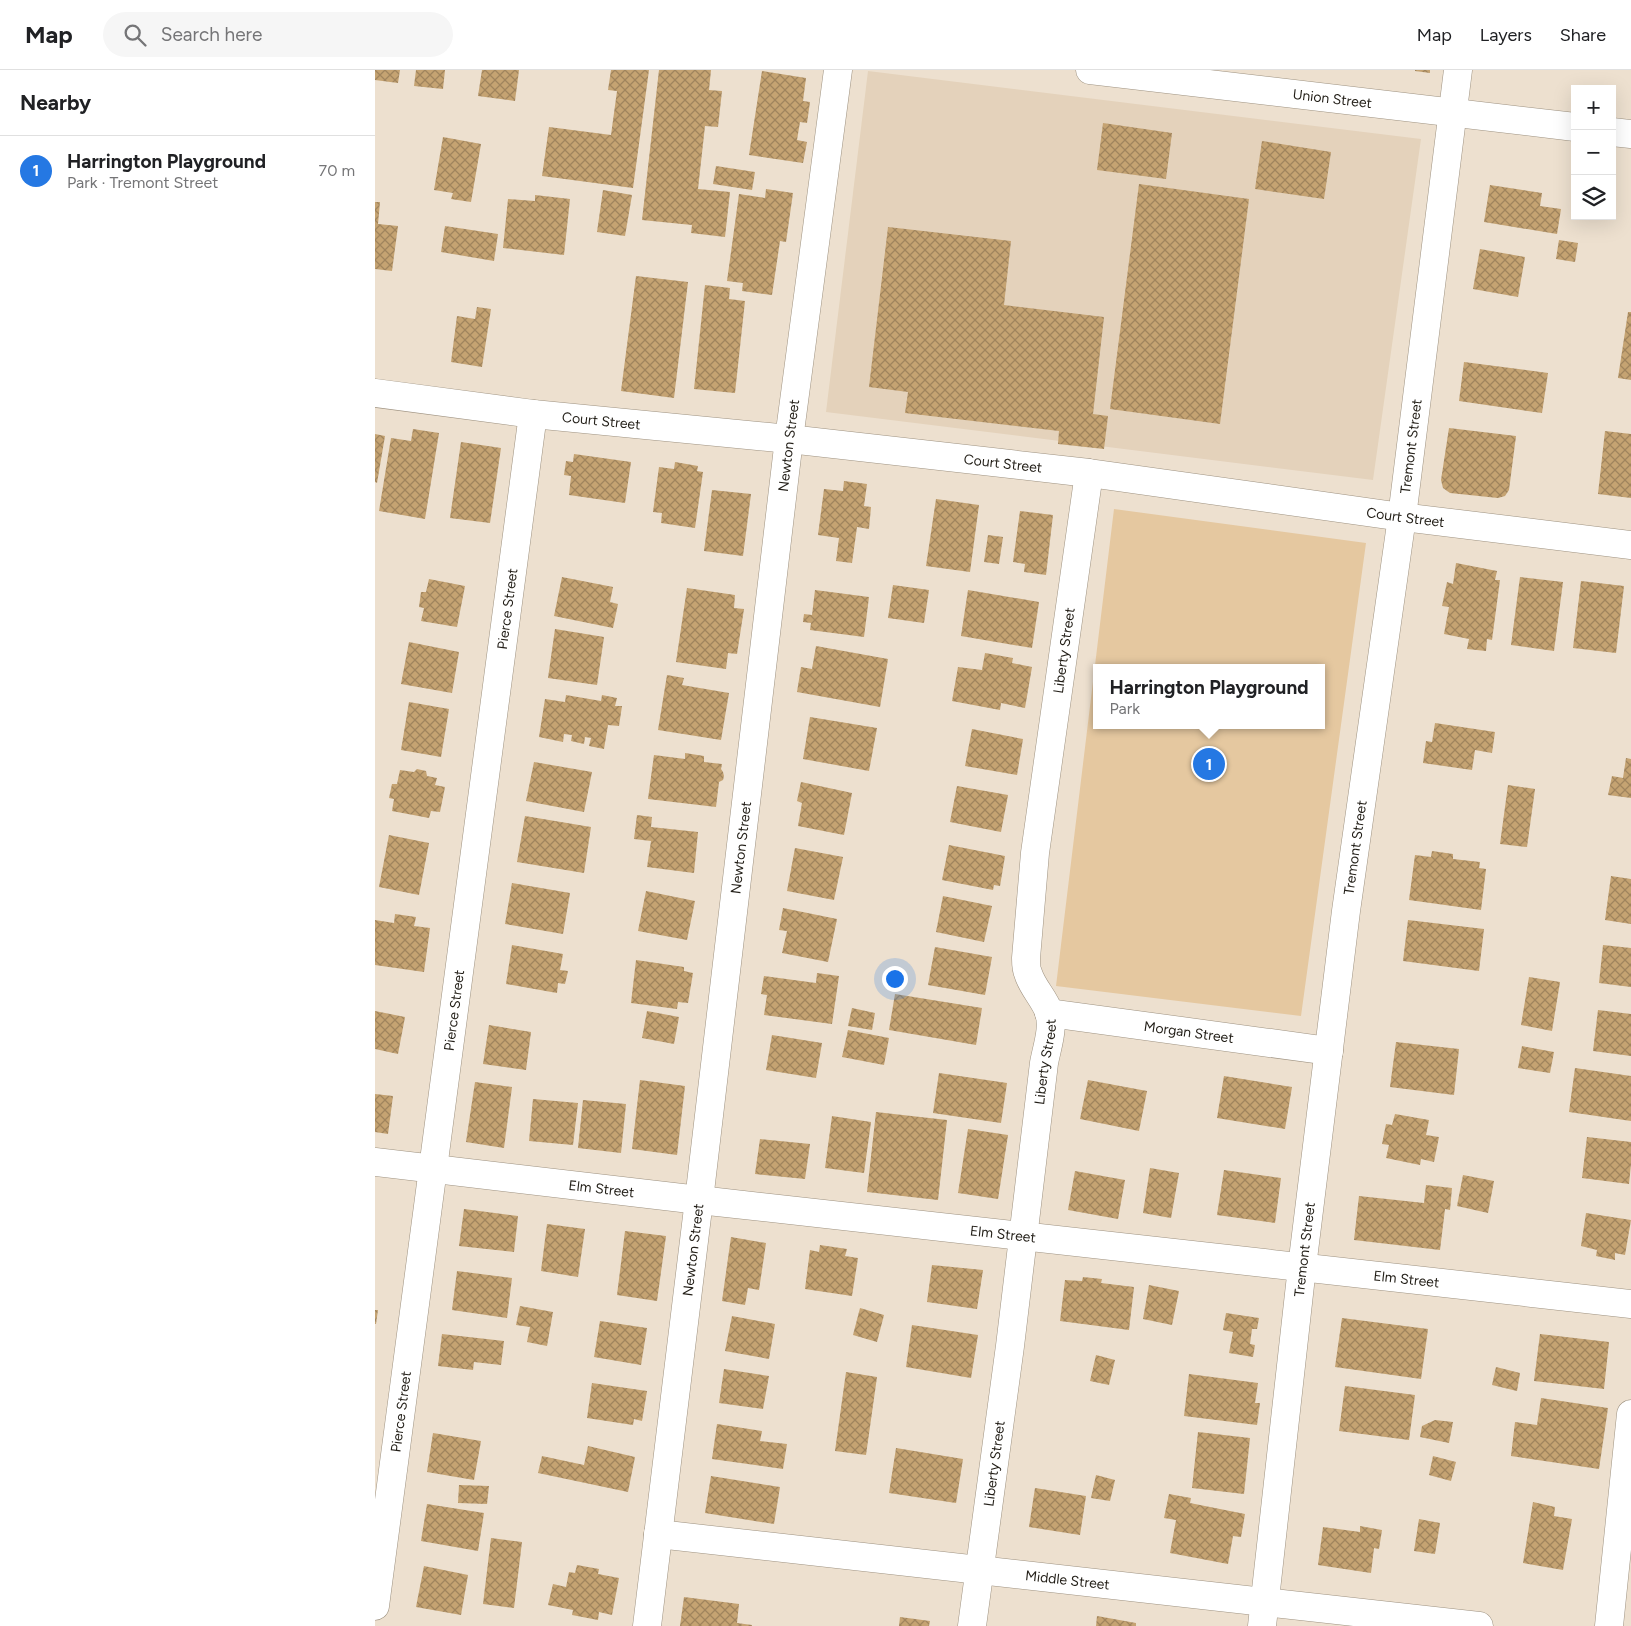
<!DOCTYPE html>
<meta charset="utf-8">
<style>
:root{--surface:#fff;--page:#f6f6f6;--text:#202124;--muted:#757577;--line:#e0e0e0;--accent:#2578e3}
body{margin:0;font-family:Figtree,sans-serif;background:var(--page);color:var(--text)}
.controls{position:absolute;right:15px;top:15px;display:grid;overflow:hidden;border-radius:0px;box-shadow:0 5px 20px #0002}
.controls button{width:45px;height:45px;display:grid;place-items:center;padding:0;border:0;border-bottom:1px solid var(--line);background:var(--surface);color:var(--text);font:25px sans-serif}
.you{position:absolute;left:519px;top:908px;width:18px;height:18px;margin:-12px;border:4px solid #fff;border-radius:50%;background:#1a73e8;box-shadow:0 0 0 8px #1a73e833}
.badge{display:grid;place-items:center;width:32px;height:32px;border-radius:50%;background:var(--accent);color:#fff;font-size:16px;font-weight:700}
.pin{position:absolute;translate:-50% -50%;border:2px solid #fff;box-shadow:0 1px 5px #0006}
.popup{position:absolute;left:718px;top:594px;width:232px;height:65px;box-sizing:border-box;display:grid;place-content:center;border-radius:0px;background:var(--surface);filter:drop-shadow(0 1px 4px #0005);font-size:16px;white-space:nowrap;color:var(--muted)}
.popup b{font-size:19px;color:var(--text)}
.popup::after{content:'';position:absolute;left:50%;top:100%;margin-left:-10px;border:10px solid transparent;border-top-color:var(--surface)}
.list{margin:0;padding:0;list-style:none}
h2{display:flex;justify-content:space-between;align-items:center;height:65px;margin:0;padding:0 20px;font-size:21px}
h2 small{font-size:16px;font-weight:400;color:var(--muted)}
.list li{display:grid;grid-template-columns:32px 1fr auto;gap:15px;align-items:center;box-sizing:border-box;height:70px;padding:0 20px;border-top:1px solid var(--line)}
.list b{display:block;font-size:19px;white-space:nowrap}
.list p{margin:0;font-size:16px;white-space:nowrap;color:var(--muted)}
.list em{font-size:16px;font-style:normal;color:var(--muted)}
.icon{flex:none;width:28px;height:28px;fill:none;stroke:currentColor;stroke-width:2;stroke-linecap:round;stroke-linejoin:round}
.map{position:relative;flex:none;width:1256px;height:1556px;overflow:hidden}
header{display:flex;align-items:center;gap:30px;box-sizing:border-box;height:70px;padding:0 25px;background:var(--surface);border-bottom:1px solid var(--line)}
header strong{font-size:24px}
nav{display:flex;gap:28px;margin-inline-start:auto;font-size:18px}
.search{width:350px;height:45px;background:var(--page);display:flex;align-items:center;gap:12px;box-sizing:border-box;padding:0 18px;border-radius:28px;color:var(--muted);font-size:19px}
main{display:flex}
aside{flex:1;background:var(--surface)}
.map>svg:first-child{display:block}
</style>
<header>
<strong>Map</strong>
<div class="search"><svg class="icon" aria-label="search" viewBox="0 0 24 24"><circle cx="10" cy="10" r="6"/><path d="M15 15l6 6"/></svg>Search here</div>
<nav><a>Map</a><a>Layers</a><a>Share</a></nav>
</header>
<main>
<aside>
<h2>Nearby<small></small></h2>
<ul class="list">
<li><span class="badge">1</span><div><b>Harrington Playground</b><p>Park · Tremont Street</p></div><em>70 m</em></li>
</ul>
</aside>
<div class="map">
<svg width="1256" height="1556" viewBox="0 0 1256 1556">
<defs>
<pattern id="building-cross-hatch" width="8" height="8" patternUnits="userSpaceOnUse" patternTransform="scale(1.25)"><rect width="8" height="8" fill="#c5a372"/><path d="M0 0l8 8M0 8l8-8" fill="none" stroke="#a0845d"/></pattern>
</defs>
<rect width="100%" height="100%" fill="#ede0cf"/>
<polygon fill="#e4d2bb" points="493,1 1046,69 998,410 451,342"/>
<path fill="#e5c8a0" fill-rule="evenodd" d="M739,439L991,473L926,946L681,916ZM722,598H946V655H722Z"/>
<g fill="url(#building-cross-hatch)">
<polygon points="0,0 25,0 23,13 0,10"/>
<polygon points="41,0 70,0 68,19 39,16"/>
<polygon points="107,0 144,0 140,31 103,26"/>
<polygon points="236,0 274,0 258,118 167,106 174,57 236,65 242,21 233,20"/>
<polygon points="284,0 336,0 334,20 347,21 343,57 330,56 323,119 355,122 350,167 316,163 317,155 267,150"/>
<polygon points="1040,0 1055,0 1055,3 1040,1"/>
<polygon points="387,1 431,8 428,31 435,32 432,53 425,52 422,70 432,72 428,93 374,85"/>
<polygon points="728,53 797,63 791,109 722,100"/>
<polygon points="68,67 106,74 96,132 76,129 78,123 59,120"/>
<polygon points="887,71 956,82 949,129 880,119"/>
<polygon points="341,96 380,102 377,120 338,114"/>
<polygon points="764,114 874,129 845,354 735,339"/>
<polygon points="1115,115 1167,123 1165,136 1186,139 1182,164 1109,152"/>
<polygon points="391,119 418,123 411,172 405,171 397,225 367,221 368,213 352,211 364,124 390,128"/>
<polygon points="228,120 257,125 250,166 222,162"/>
<polygon points="160,125 195,129 189,185 128,178 133,129 160,131"/>
<polygon points="0,132 5,132 3,154 23,156 17,201 0,199"/>
<polygon points="70,156 123,164 119,191 66,182"/>
<polygon points="513,157 636,171 629,235 729,247 718,344 733,346 729,379 683,374 684,361 530,343 533,322 494,317"/>
<polygon points="1184,170 1203,173 1200,192 1181,189"/>
<polygon points="1105,179 1150,187 1143,227 1098,219"/>
<polygon points="261,206 313,212 299,328 246,321"/>
<polygon points="330,215 355,218 354,229 370,231 360,323 319,319"/>
<polygon points="102,237 116,239 107,297 76,292 82,246 100,249"/>
<polygon points="1253,242 1256,242 1256,310 1243,308"/>
<polygon points="1089,292 1173,303 1167,343 1084,331"/>
<polygon points="1074,358 1141,366 1134,420 1130,426 1123,428 1075,423 1068,418 1066,410"/>
<polygon points="38,359 64,363 50,449 4,441 16,368 36,371"/>
<polygon points="1230,361 1256,364 1256,428 1223,424"/>
<polygon points="0,364 10,366 2,413 0,412"/>
<polygon points="86,372 126,378 115,453 75,448"/>
<polygon points="199,384 256,392 250,433 194,425 196,406 189,405 191,391 198,392"/>
<polygon points="300,392 323,396 322,401 328,402 320,458 286,453 287,443 278,442 284,397 299,399"/>
<polygon points="469,411 492,414 489,436 496,437 494,459 482,457 477,493 461,491 464,468 443,465 449,419 468,421"/>
<polygon points="337,420 376,424 368,486 329,481"/>
<polygon points="561,429 604,435 595,502 551,496"/>
<polygon points="645,441 678,445 671,505 649,502 650,494 638,492"/>
<polygon points="613,465 628,467 624,494 609,492"/>
<polygon points="1081,493 1122,501 1120,510 1125,510 1117,570 1112,569 1111,581 1092,579 1094,569 1069,564 1074,537 1067,536 1072,512 1078,514"/>
<polygon points="187,507 238,517 235,532 243,534 238,558 179,546"/>
<polygon points="1145,507 1188,512 1179,581 1136,575"/>
<polygon points="54,509 90,516 82,557 46,551 49,538 44,537 46,522 51,522"/>
<polygon points="1206,511 1249,516 1241,583 1198,578"/>
<polygon points="518,515 554,520 549,553 513,548"/>
<polygon points="312,518 360,525 359,538 369,539 362,584 353,583 351,599 301,592"/>
<polygon points="440,520 494,527 489,567 435,560 436,553 428,552 429,544 437,545"/>
<polygon points="593,520 664,532 657,578 586,566"/>
<polygon points="180,559 229,567 222,615 173,608"/>
<polygon points="34,572 84,582 77,623 26,614"/>
<polygon points="441,576 513,589 505,637 422,622 426,597 437,599"/>
<polygon points="610,583 638,588 637,593 657,597 650,638 626,633 625,640 577,631 583,597 607,600"/>
<polygon points="292,605 309,608 307,615 354,623 346,670 283,660"/>
<polygon points="191,625 226,631 227,625 242,628 240,636 247,636 244,656 233,655 229,679 214,676 216,668 210,667 209,674 196,671 197,665 189,664 188,672 164,667 170,629 190,632"/>
<polygon points="34,632 74,639 66,687 26,680"/>
<polygon points="435,647 502,658 494,701 428,689"/>
<polygon points="1060,653 1120,662 1117,683 1100,680 1097,700 1048,693 1051,671 1057,672"/>
<polygon points="597,659 648,669 642,705 590,696"/>
<polygon points="310,683 329,686 329,692 347,694 346,699 348,702 349,706 348,710 344,712 341,737 273,729 279,685 310,689"/>
<polygon points="1251,688 1256,689 1256,728 1233,725 1237,706 1248,708"/>
<polygon points="159,692 217,702 209,742 151,731"/>
<polygon points="42,699 51,701 52,706 62,708 60,715 70,717 65,742 56,741 54,748 17,741 19,729 14,728 17,714 22,714 25,700 39,702"/>
<polygon points="426,712 477,723 469,765 423,756 427,733 422,731"/>
<polygon points="1133,715 1160,719 1152,777 1125,774"/>
<polygon points="582,716 633,725 626,762 575,752"/>
<polygon points="262,745 277,747 276,757 323,762 319,803 272,797 276,771 259,769"/>
<polygon points="150,746 216,757 209,803 142,792"/>
<polygon points="14,765 54,773 44,825 4,817"/>
<polygon points="574,775 630,786 625,816 619,815 618,820 567,810"/>
<polygon points="420,778 468,787 459,830 412,821"/>
<polygon points="1057,781 1078,784 1078,789 1105,792 1104,798 1111,799 1106,840 1034,830 1040,785 1056,787"/>
<polygon points="1236,806 1256,809 1256,854 1230,850"/>
<polygon points="137,813 195,823 188,864 130,854"/>
<polygon points="271,821 320,831 312,870 263,861"/>
<polygon points="568,826 617,836 609,872 561,862"/>
<polygon points="408,838 462,849 453,892 407,883 412,861 404,860"/>
<polygon points="20,844 41,847 39,856 55,858 49,902 0,895 0,850 19,853"/>
<polygon points="1033,850 1109,859 1104,901 1028,891"/>
<polygon points="137,875 188,884 185,900 193,901 190,914 183,913 182,923 131,914"/>
<polygon points="1228,875 1256,878 1256,917 1224,913"/>
<polygon points="560,877 617,887 610,925 553,915"/>
<polygon points="261,890 309,897 309,901 318,903 313,933 303,932 302,939 256,933"/>
<polygon points="442,903 464,906 457,954 389,945 392,925 386,924 389,906 441,913"/>
<polygon points="1154,907 1185,912 1177,961 1146,955"/>
<polygon points="520,924 607,938 601,975 514,960"/>
<polygon points="477,938 500,943 497,960 473,956"/>
<polygon points="1223,940 1256,944 1256,986 1218,981"/>
<polygon points="0,941 30,947 23,984 0,979"/>
<polygon points="272,941 304,947 299,974 267,968"/>
<polygon points="114,955 156,962 151,1000 108,994"/>
<polygon points="473,960 514,968 509,995 467,987"/>
<polygon points="397,965 447,973 441,1008 391,1000"/>
<polygon points="1021,972 1084,979 1079,1025 1015,1017"/>
<polygon points="1147,976 1179,982 1175,1003 1143,998"/>
<polygon points="1200,998 1256,1006 1256,1051 1194,1042"/>
<polygon points="564,1003 632,1013 626,1053 558,1043"/>
<polygon points="849,1006 917,1017 910,1059 842,1048"/>
<polygon points="265,1010 310,1016 302,1085 257,1079"/>
<polygon points="713,1010 772,1021 764,1061 705,1049"/>
<polygon points="100,1012 137,1017 129,1078 91,1072"/>
<polygon points="0,1024 18,1026 13,1064 0,1062"/>
<polygon points="158,1029 203,1033 198,1075 154,1071"/>
<polygon points="208,1030 251,1034 246,1083 203,1078"/>
<polygon points="501,1042 572,1050 563,1130 492,1122"/>
<polygon points="1020,1044 1054,1050 1051,1065 1064,1067 1059,1092 1046,1089 1045,1095 1011,1088 1014,1075 1007,1074 1011,1054 1017,1055"/>
<polygon points="457,1046 496,1052 489,1103 450,1098"/>
<polygon points="593,1059 633,1065 623,1129 583,1123"/>
<polygon points="1212,1067 1256,1072 1256,1094 1254,1114 1207,1108"/>
<polygon points="385,1069 435,1074 430,1109 380,1104"/>
<polygon points="775,1098 804,1103 796,1148 768,1143"/>
<polygon points="849,1100 906,1108 900,1153 842,1145"/>
<polygon points="700,1101 750,1110 743,1149 693,1140"/>
<polygon points="1088,1105 1119,1111 1113,1143 1082,1136"/>
<polygon points="1051,1115 1077,1118 1075,1140 1070,1139 1065,1180 979,1170 984,1126 1049,1133"/>
<polygon points="89,1139 143,1146 139,1182 84,1176"/>
<polygon points="1211,1143 1256,1150 1250,1185 1240,1183 1240,1190 1221,1186 1222,1180 1206,1176"/>
<polygon points="172,1154 210,1159 203,1207 166,1201"/>
<polygon points="250,1161 291,1166 282,1231 242,1225"/>
<polygon points="356,1167 391,1173 384,1220 373,1218 370,1235 347,1231"/>
<polygon points="445,1175 472,1179 470,1186 483,1188 477,1226 430,1219 435,1180 444,1182"/>
<polygon points="557,1195 608,1200 602,1239 552,1232"/>
<polygon points="82,1201 137,1208 132,1248 77,1240"/>
<polygon points="708,1207 727,1209 726,1213 759,1217 754,1260 685,1251 690,1210 707,1211"/>
<polygon points="774,1215 804,1221 797,1255 768,1249"/>
<polygon points="145,1236 178,1242 172,1276 152,1272 155,1257 141,1255"/>
<polygon points="485,1238 509,1245 502,1272 478,1265"/>
<polygon points="0,1240 3,1240 1,1254 0,1254"/>
<polygon points="851,1243 884,1248 882,1259 877,1259 875,1274 880,1275 878,1287 854,1283 858,1262 848,1260"/>
<polygon points="357,1246 400,1254 394,1289 350,1281"/>
<polygon points="967,1248 1053,1259 1046,1309 960,1297"/>
<polygon points="225,1251 272,1258 266,1295 219,1287"/>
<polygon points="537,1255 603,1265 596,1308 531,1297"/>
<polygon points="67,1264 129,1271 126,1295 99,1292 98,1300 63,1296"/>
<polygon points="1165,1264 1234,1272 1229,1319 1159,1311"/>
<polygon points="721,1285 740,1290 734,1315 715,1311"/>
<polygon points="1121,1297 1145,1303 1142,1321 1117,1315"/>
<polygon points="349,1299 394,1306 388,1339 344,1333"/>
<polygon points="471,1302 502,1307 491,1385 460,1381"/>
<polygon points="814,1304 883,1313 880,1333 885,1333 882,1355 809,1346"/>
<polygon points="217,1313 272,1321 267,1351 259,1349 258,1355 212,1348"/>
<polygon points="970,1316 1040,1325 1034,1370 964,1361"/>
<polygon points="1166,1328 1233,1338 1224,1399 1136,1386 1140,1352 1162,1355"/>
<polygon points="1060,1350 1078,1352 1074,1373 1045,1367 1047,1356"/>
<polygon points="342,1354 387,1361 385,1371 412,1374 408,1399 337,1389"/>
<polygon points="823,1362 875,1368 869,1424 817,1418"/>
<polygon points="58,1363 106,1371 99,1410 52,1402"/>
<polygon points="213,1376 260,1387 253,1422 163,1403 167,1386 209,1395"/>
<polygon points="521,1378 588,1389 581,1433 514,1423"/>
<polygon points="1058,1386 1081,1392 1076,1411 1054,1405"/>
<polygon points="721,1405 740,1410 735,1431 716,1428"/>
<polygon points="336,1406 405,1417 399,1454 330,1443"/>
<polygon points="84,1415 114,1416 112,1434 83,1433"/>
<polygon points="660,1418 711,1426 705,1465 654,1457"/>
<polygon points="794,1424 816,1428 815,1433 870,1444 866,1467 858,1466 853,1494 795,1483 801,1450 789,1448"/>
<polygon points="1158,1432 1180,1437 1179,1446 1197,1449 1188,1500 1148,1493"/>
<polygon points="52,1434 109,1443 103,1481 46,1471"/>
<polygon points="1044,1449 1065,1453 1060,1484 1039,1481"/>
<polygon points="985,1456 1007,1460 1004,1479 999,1478 996,1503 943,1495 948,1457 985,1462"/>
<polygon points="116,1468 147,1472 139,1538 108,1534"/>
<polygon points="202,1495 224,1499 223,1504 244,1508 237,1545 224,1542 223,1550 197,1545 198,1540 173,1535 178,1514 191,1517 194,1502 200,1503"/>
<polygon points="49,1496 93,1505 86,1545 41,1537"/>
<polygon points="309,1527 364,1534 362,1553 377,1555 377,1556 305,1556"/>
<polygon points="722,1546 761,1553 761,1556 721,1556"/>
<polygon points="525,1547 555,1551 554,1556 524,1556"/>
</g>
<g fill="none" stroke-linecap="round" stroke-linejoin="round">
<g stroke="#9e9281" stroke-width="29">
<g id="minor">
<path id="s1" d="M0,323L158,344L414,369L714,403L1027,447L1256,475"/>
<path id="s2" d="M674,943L954,981"/>
<path id="s3" d="M0,1092L324,1130L1256,1234"/>
<path id="s4" d="M283,1464L1104,1556"/>
<path id="s5" d="M0,1536L158,344"/>
<path id="s6" d="M272,1556L324,1130L414,369L463,0"/>
<path id="s7" d="M597,1556L635,1276L669,993C672,977 679,958 674,942C669,928 657,917 653,903C651,899 651,893 651,888L660,783L714,403"/>
<path id="s8" d="M887,1556L927,1197L971,841L1027,447L1083,0"/>
<polyline points="1234,1556 1256,1344"/>
</g>
</g>
<g stroke="#9e9281" stroke-width="29">
<g id="major">
<path id="s9" d="M715,0L1200,57"/>
<polyline points="1237,62 1256,64"/>
</g>
</g>
<use href="#minor" stroke="#fff" stroke-width="28"/>
<use href="#major" stroke="#fff" stroke-width="28"/>
</g>
<g text-anchor="middle" stroke-width="4.5" stroke-linejoin="round" paint-order="stroke">
<g font-size="14" fill="#221e17" stroke="#ede0cf">
<text dy="5" stroke="none"><textPath href="#s9" startOffset="244">Union Street</textPath></text>
<text dy="5" stroke="none"><textPath href="#s1" startOffset="228">Court Street</textPath></text>
<text dy="5" stroke="none"><textPath href="#s6" startOffset="1189">Newton Street</textPath></text>
<text dy="5" stroke="none"><textPath href="#s8" startOffset="1189">Tremont Street</textPath></text>
<text dy="5" stroke="none"><textPath href="#s1" startOffset="632">Court Street</textPath></text>
<text dy="5" stroke="none"><textPath href="#s1" startOffset="1038">Court Street</textPath></text>
<text dy="5" stroke="none"><textPath href="#s5" startOffset="1006">Pierce Street</textPath></text>
<text dy="5" stroke="none"><textPath href="#s7" startOffset="989">Liberty Street</textPath></text>
<text dy="5" stroke="none"><textPath href="#s8" startOffset="784">Tremont Street</textPath></text>
<text dy="5" stroke="none"><textPath href="#s6" startOffset="784">Newton Street</textPath></text>
<text dy="5" stroke="none"><textPath href="#s5" startOffset="601">Pierce Street</textPath></text>
<text dy="5" stroke="none"><textPath href="#s2" startOffset="141">Morgan Street</textPath></text>
<text dy="5" stroke="none"><textPath href="#s7" startOffset="569">Liberty Street</textPath></text>
<text dy="5" stroke="none"><textPath href="#s3" startOffset="228">Elm Street</textPath></text>
<text dy="5" stroke="none"><textPath href="#s3" startOffset="632">Elm Street</textPath></text>
<text dy="5" stroke="none"><textPath href="#s8" startOffset="379">Tremont Street</textPath></text>
<text dy="5" stroke="none"><textPath href="#s6" startOffset="379">Newton Street</textPath></text>
<text dy="5" stroke="none"><textPath href="#s3" startOffset="1038">Elm Street</textPath></text>
<text dy="5" stroke="none"><textPath href="#s5" startOffset="196">Pierce Street</textPath></text>
<text dy="5" stroke="none"><textPath href="#s7" startOffset="164">Liberty Street</textPath></text>
<text dy="5" stroke="none"><textPath href="#s4" startOffset="412">Middle Street</textPath></text>
</g>
</g>
</svg>
<div class="controls">
<button>+</button>
<button>−</button>
<button><svg class="icon" aria-label="layers" viewBox="0 0 24 24"><path d="M12 4l9 5-9 5-9-5zM3 14l9 5 9-5"/></svg></button>
</div>
<div class="you"></div>
<div class="pin badge" style="left:834px;top:694px">1</div>
<div class="popup"><b>Harrington Playground</b>Park</div>
</div>
</main>
